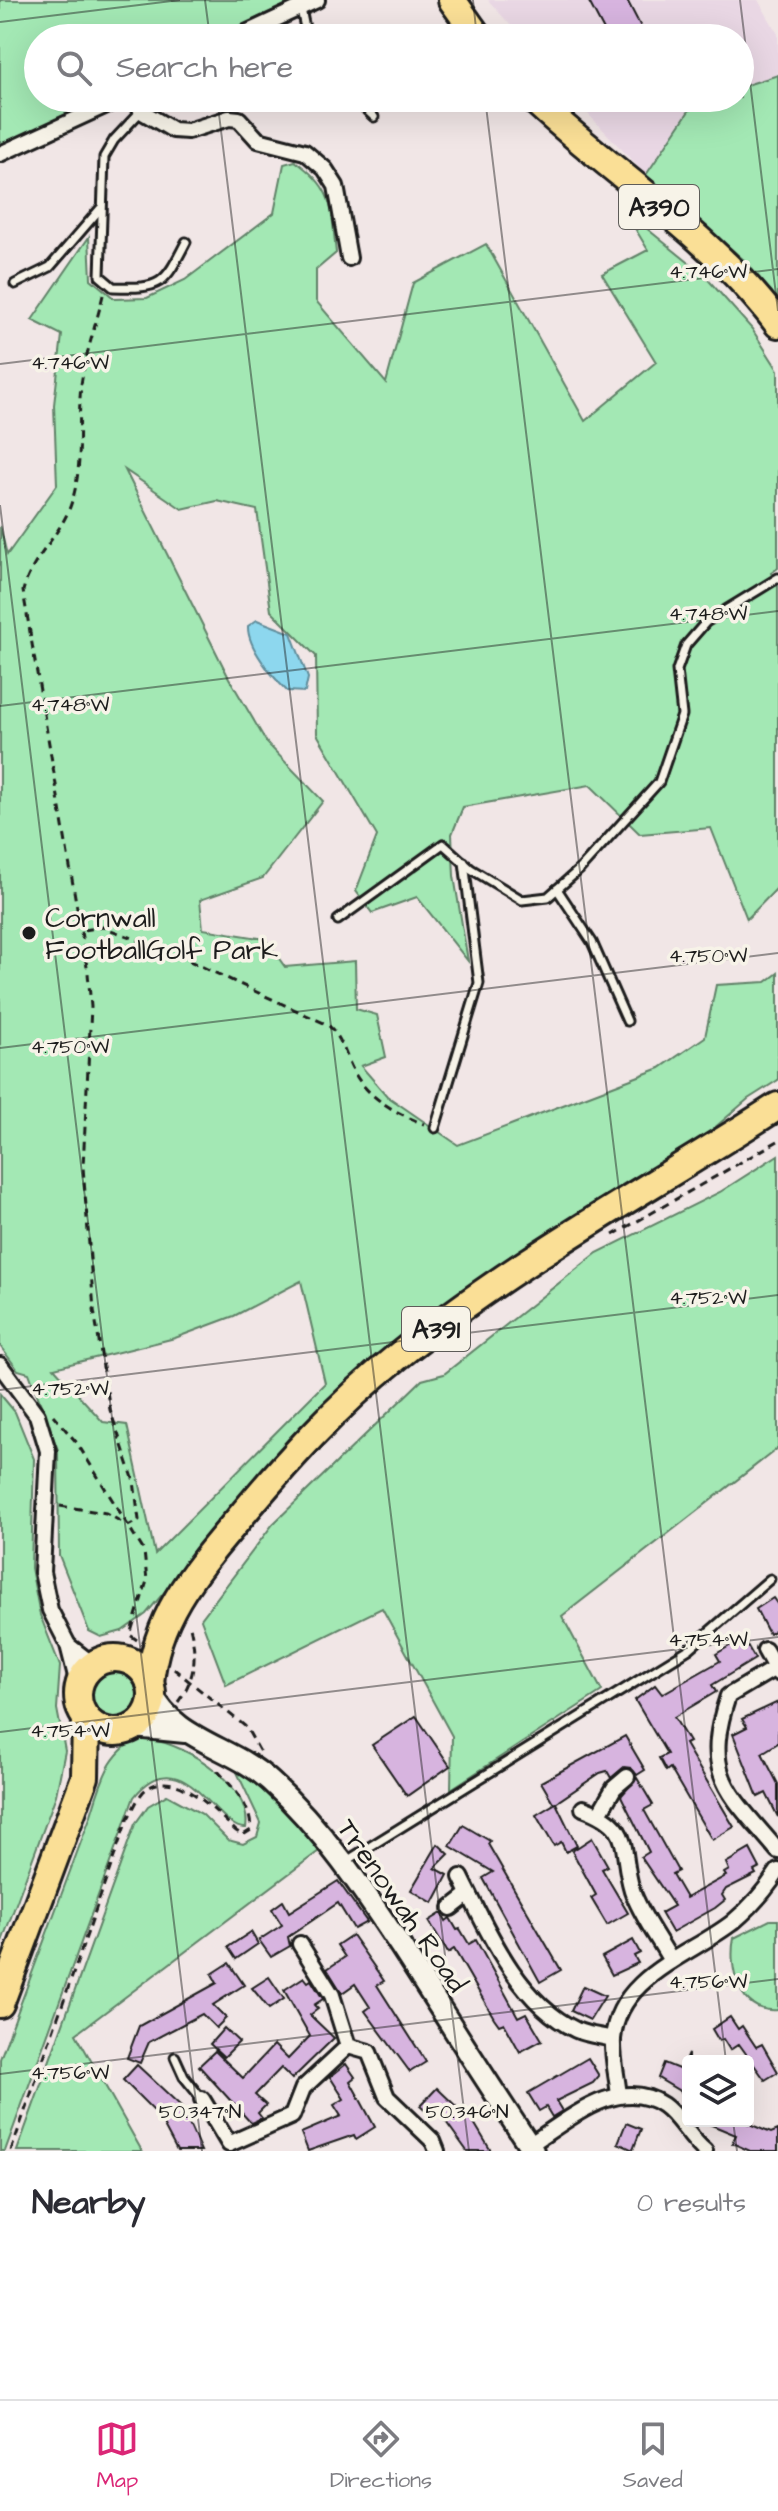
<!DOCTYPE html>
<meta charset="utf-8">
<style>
:root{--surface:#fff;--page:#f2f2f3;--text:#2b2b33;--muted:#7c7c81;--line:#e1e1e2;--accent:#db2777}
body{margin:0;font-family:"Architects Daughter",sans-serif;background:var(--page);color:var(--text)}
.controls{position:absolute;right:24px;bottom:24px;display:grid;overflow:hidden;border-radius:8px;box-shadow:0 8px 32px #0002}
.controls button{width:72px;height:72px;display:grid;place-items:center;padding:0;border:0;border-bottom:2px solid var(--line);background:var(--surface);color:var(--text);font:40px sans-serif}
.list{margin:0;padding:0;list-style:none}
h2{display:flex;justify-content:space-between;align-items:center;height:104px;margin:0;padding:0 32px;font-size:34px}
h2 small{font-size:26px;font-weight:400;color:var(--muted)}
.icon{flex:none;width:44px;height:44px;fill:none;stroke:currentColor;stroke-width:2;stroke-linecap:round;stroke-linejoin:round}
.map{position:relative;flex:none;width:778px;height:2151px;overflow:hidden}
.search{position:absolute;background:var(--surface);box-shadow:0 8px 32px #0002;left:24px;right:24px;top:24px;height:88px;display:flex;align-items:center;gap:20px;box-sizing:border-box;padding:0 28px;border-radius:44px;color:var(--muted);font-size:30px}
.sheet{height:248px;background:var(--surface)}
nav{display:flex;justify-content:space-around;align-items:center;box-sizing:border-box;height:112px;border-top:2px solid var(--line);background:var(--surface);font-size:22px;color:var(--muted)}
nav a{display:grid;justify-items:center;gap:4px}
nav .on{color:var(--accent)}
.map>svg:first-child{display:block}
</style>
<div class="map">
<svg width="778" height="2151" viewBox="0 0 778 2151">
<rect width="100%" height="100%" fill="#f1e6e6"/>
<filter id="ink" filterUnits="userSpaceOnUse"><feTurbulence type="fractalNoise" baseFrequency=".0125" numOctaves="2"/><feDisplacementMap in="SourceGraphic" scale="16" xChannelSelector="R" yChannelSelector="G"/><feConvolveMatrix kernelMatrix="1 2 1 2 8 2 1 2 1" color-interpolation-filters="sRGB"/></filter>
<g filter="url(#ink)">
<g fill="#e9d7e4">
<polygon points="488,0 758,0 778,34 778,75 740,87 740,38 522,38"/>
<polygon points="573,98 702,98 646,175"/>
</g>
<g fill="#a3e8b4" stroke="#608268" stroke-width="2" fill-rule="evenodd">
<polygon points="0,0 307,0 235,38 38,38 38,98 122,98 0,154"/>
<polygon points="778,75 778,300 745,261 646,175 697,99 740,98 740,87"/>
<path d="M295,161C335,189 331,208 336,253L316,270V301L386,383L413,283L486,244L585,421L656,362L602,274L648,250L624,210L704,275L752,329L778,370V568L771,573L778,586V887L747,919L711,828L640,834L590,785L463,807L452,834L454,876L468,961L417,897L372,913L356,891L377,836L317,734L316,656L271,611L257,510L217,501L182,509L125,470L229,678L267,743L323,801L263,878L200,900L203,929L265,939L285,967L355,961L356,1009L377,1015L386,1057L361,1066L387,1096L458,1145L660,1068L705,1037L716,985L766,982L778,973V1080L748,1099L698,1142L274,1461L146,1614L122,1631L101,1637L89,1631L59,1555L58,1450L29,1373L18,1370L0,1346V526L7,555L57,485L54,405L62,335L32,320L89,237L91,279L115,299L147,298L185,280L274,213L284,164ZM301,1281L325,1383L155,1554L127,1425L103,1422L54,1368L175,1338L234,1316Z"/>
<polygon points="778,1155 778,1448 562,1616 602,1691 451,1789 452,1736 382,1608 226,1685 201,1619 273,1524 422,1380 444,1374 597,1253 720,1192"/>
<polygon points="0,1394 15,1412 34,1459 31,1568 40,1615 60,1666 57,1709 65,1751 56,1795 0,1947"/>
<circle cx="114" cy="1697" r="24"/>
<path d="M146,1734H150L151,1740C186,1744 253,1786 246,1828C217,1832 183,1735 134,1797L5,2151H0V2059L91,1815C102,1779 109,1750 146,1734Z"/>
<path d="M235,1768C271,1786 295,1818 319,1851L76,2034L142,2151H17L135,1824L148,1806L167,1795L202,1814L228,1840L243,1844L257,1837L261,1823Z"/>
<path d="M770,1920H778V2010C739,2014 728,1968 734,1938Z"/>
</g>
<path fill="#8dd7ee" stroke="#608c9a" stroke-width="2" d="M257,620L291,633L308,678L305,692L287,691C273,677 247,647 248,626Z"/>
<g fill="#d7b4df" stroke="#1c1c1c" stroke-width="2">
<polygon points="588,0 627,0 643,31 629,38 608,38"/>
<polygon points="773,1598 778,1605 778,1628 769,1634 756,1609"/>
<polygon points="743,1638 755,1659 712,1685 716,1692 674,1717 689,1742 685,1744 734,1827 712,1840 670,1768 666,1771 659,1758 667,1754 635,1700 655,1685 662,1694 720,1661 716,1654"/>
<polygon points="778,1702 778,1743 762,1753 778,1784 778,1817 766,1793 758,1797 733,1734 747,1727 742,1719"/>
<polygon points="416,1716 450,1766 407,1796 372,1745"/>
<polygon points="625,1736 645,1770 637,1775 631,1768 624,1767 611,1778 607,1771 600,1773 554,1804 541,1782"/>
<polygon points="637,1778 653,1805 644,1810 678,1871 672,1874 686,1898 726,1876 724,1873 729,1870 726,1863 750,1849 760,1868 754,1871 756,1874 726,1889 722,1895 725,1900 715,1908 672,1932 661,1913 674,1906 641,1857 649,1852 621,1796"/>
<polygon points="556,1803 577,1846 566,1852 561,1842 554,1846 536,1815"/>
<polygon points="463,1825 490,1841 488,1844 561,1970 540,1982 483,1878 493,1872 450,1846"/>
<polygon points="592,1838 608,1866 602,1869 628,1913 607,1925 591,1898 596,1895 572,1851"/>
<polygon points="438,1844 449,1854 435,1868 448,1875 433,1903 411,1890"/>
<polygon points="338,1881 367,1922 354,1929 338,1903 288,1937 290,1946 271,1957 259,1940 282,1925 272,1909 283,1901 289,1912"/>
<polygon points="442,1913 446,1921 450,1918 457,1930 460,1929 469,1944 476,1940 518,2017 526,2013 542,2040 520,2052 504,2023 499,2025 494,2018 454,1949 448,1953 429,1921"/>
<polygon points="251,1932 258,1944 236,1959 228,1947"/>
<polygon points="352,1935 384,1981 377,1985 426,2062 410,2072 365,2011 370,2007 355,1984 342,1993 327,1969 345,1957 337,1945"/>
<polygon points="633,1940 640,1953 634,1956 638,1963 612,1975 602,1957"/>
<polygon points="229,1963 244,1985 213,2005 226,2018 216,2028 202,2014 149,2042 140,2063 127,2058 139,2026 217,1983 212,1974"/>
<polygon points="269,1977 284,1999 269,2009 252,1988"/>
<polygon points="304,1977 308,1982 311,1980 323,1999 314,2005 318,2009 310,2015 334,2038 292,2079 281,2068 255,2095 266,2105 258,2113 262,2118 251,2123 199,2066 215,2051 243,2078 274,2045 288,2059 310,2036 284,1990"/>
<polygon points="583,1986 605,1996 590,2020 571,2011"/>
<polygon points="730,2017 738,2029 742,2026 756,2047 762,2044 778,2072 765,2080 739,2044 730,2050 723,2039 719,2041 712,2029"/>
<polygon points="224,2028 239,2042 224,2057 210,2044"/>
<polygon points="688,2054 688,2096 658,2078 664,2063 681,2070"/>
<polygon points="588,2058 599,2076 593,2083 556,2101 562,2111 552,2117 546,2107 539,2111 528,2093"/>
<polygon points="346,2064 355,2077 350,2081 375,2127 356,2139 354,2135 308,2151 301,2133 341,2116 334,2105 344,2099 330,2077"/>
<polygon points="137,2065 181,2106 201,2151 177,2151 158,2115 123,2080"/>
<polygon points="437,2088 459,2109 464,2106 491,2151 467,2151 436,2108 430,2115 420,2106"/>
<polygon points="702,2121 742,2121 771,2133 778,2130 778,2151 750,2151 732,2143 736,2135"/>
<polygon points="626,2123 641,2129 633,2150 618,2143"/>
</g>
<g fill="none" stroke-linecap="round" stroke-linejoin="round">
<g stroke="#1c1c1c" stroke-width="13">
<g id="lane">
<polyline points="301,9 307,38"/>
<polyline points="354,98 374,117"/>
<path d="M141,111L114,140L104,157L100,276L113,287C162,289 164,285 186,242"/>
<polyline points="15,284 50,267 100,209"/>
<polyline points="557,889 592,942 627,1021"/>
<polyline points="338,920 443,844 471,869 522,900 548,897 580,869 659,782 682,715 677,670 686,645 706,622 778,578"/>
<polyline points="435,1128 479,983 464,862"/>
<polyline points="345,1862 689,1649 770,1579"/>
<polyline points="175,2057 184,2077 202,2099"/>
</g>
</g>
<g stroke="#1c1c1c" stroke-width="20">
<g id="street">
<polyline points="235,38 317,0"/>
<polyline points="138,98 141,111 173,130 188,131 229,118 239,119 258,140 305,152 325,169 336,186 349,258"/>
<polyline points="0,154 122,98"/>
<polyline points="0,1365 37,1415 48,1451 42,1572 50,1610 68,1645 79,1688"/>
<polyline points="69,1646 87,1660 97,1663"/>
<polyline points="765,1650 778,1673"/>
<path d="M775,1668L728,1696C701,1777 729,1792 778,1851"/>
<path d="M583,1808C635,1827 619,1847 632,1890C640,1914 659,1939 671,1961"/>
<polyline points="599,1814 614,1788 627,1777"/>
<path d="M461,1877C488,1932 519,2003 576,2030C587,2035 601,2036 613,2039"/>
<polyline points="451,1908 469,1894"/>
<polyline points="300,1944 332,1995 348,2046 369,2052 387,2097 433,2141 437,2151"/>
<path d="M619,2095C617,2077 612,2057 613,2039C618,1976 691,1955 733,1922C751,1907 766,1890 778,1871"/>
<polyline points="202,2099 229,2144 292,2116 303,2088 348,2046"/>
<path d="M529,2145C566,2122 618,2074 663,2105C679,2116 689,2138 705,2151"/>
</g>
</g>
<g stroke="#1c1c1c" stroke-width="26">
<g id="secondary">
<path d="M151,1692C175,1741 232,1746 270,1781C323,1829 362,1888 401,1947C445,2015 488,2084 533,2151"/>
<polyline points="134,1727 185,1732"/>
</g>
</g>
<g stroke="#1c1c1c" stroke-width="32">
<g id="highway">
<polyline points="452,0 479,38"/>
<path d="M532,98C612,174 712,235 778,324"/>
<circle cx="115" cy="1695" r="37"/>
<path d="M150,1684C155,1617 194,1572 236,1522C285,1463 337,1405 397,1357C515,1261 651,1188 778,1106"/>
<polyline points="0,2004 85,1777 86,1718"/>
</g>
</g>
<g stroke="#1c1c1c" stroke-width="3" stroke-dasharray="8 6" stroke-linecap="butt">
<path d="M103,295C96,325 85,355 81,385C77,423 84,463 72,501C62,535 32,556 23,591L88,973L91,1007L83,1167L94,1310L110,1410L134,1481L139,1520L128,1526"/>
<path d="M84,930L103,927L168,951L328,1025C342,1037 345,1055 353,1070C367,1098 396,1113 424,1124"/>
<polyline points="613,1235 778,1141"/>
<polyline points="53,1415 77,1443 144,1551 147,1581 130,1635 137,1640"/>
<polyline points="60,1506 106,1513 125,1524"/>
<polyline points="174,1669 246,1727 260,1752"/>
<path d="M178,1702C197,1676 197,1653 189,1623"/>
<path d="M11,2151L127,1820C132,1812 137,1799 143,1792C173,1763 216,1812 236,1831L243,1835L251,1830C251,1804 232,1787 216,1769"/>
</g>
<use href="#lane" stroke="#f7f3e8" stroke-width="7"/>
<use href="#street" stroke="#f7f3e8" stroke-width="14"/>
<use href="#secondary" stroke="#f7f3e8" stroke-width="20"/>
<use href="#highway" stroke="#fadf96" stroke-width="26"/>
</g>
</g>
<path fill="none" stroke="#1c1c1c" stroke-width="2" stroke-opacity="0.45" d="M205,0L210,38M473,0L477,38M740,0L778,311M0,22L180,0M217,98L469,2151M485,98L726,2061M0,364L778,269M0,505L202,2151M0,706L778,611M0,1048L778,953M0,1390L778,1295M0,1732L778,1637M0,2074L778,1979M733,2121L737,2151"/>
<circle fill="#1c1c1c" stroke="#f7f3e8" stroke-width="3" cx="29" cy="933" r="8"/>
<g text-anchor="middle" stroke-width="7" stroke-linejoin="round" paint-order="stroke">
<g fill="#f7f3e8" stroke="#5e5c59" stroke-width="2">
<rect x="619" y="185" width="80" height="44" rx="6"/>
<rect x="402" y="1307" width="68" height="44" rx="6"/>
</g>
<g font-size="26" font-weight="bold" fill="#1c1c1c">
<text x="659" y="216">A390</text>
<text x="436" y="1338">A391</text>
</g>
<g font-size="28" fill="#1c1c1c" stroke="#f7f3e8" text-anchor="start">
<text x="45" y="927">Cornwall<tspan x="45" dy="32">FootballGolf Park</tspan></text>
</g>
<g font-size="28" fill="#1c1c1c" stroke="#f7f3e8">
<text transform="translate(403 1905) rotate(55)" y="10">Trenowah Road</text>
</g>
</g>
<g font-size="20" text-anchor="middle" fill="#1c1c1c" stroke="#f7f3e8" stroke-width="7" stroke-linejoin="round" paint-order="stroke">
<text x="708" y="278">4.746°W</text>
<text x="70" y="369">4.746°W</text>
<text x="708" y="620">4.748°W</text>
<text x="70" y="711">4.748°W</text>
<text x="708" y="962">4.750°W</text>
<text x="70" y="1053">4.750°W</text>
<text x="708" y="1304">4.752°W</text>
<text x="70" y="1395">4.752°W</text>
<text x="708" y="1646">4.754°W</text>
<text x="70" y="1737">4.754°W</text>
<text x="708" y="1988">4.756°W</text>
<text x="70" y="2079">4.756°W</text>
<text x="200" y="2118">50.347°N</text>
<text x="467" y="2118">50.346°N</text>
</g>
</svg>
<div class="controls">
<button><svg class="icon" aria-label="layers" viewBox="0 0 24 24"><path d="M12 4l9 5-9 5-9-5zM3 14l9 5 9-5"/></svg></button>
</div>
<div class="search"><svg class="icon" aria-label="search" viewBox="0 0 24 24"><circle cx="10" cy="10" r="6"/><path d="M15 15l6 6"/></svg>Search here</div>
</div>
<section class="sheet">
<h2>Nearby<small>0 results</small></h2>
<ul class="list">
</ul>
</section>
<nav>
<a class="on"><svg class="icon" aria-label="map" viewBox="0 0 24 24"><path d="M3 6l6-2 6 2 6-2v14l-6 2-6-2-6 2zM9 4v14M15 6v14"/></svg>Map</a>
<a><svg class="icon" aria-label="directions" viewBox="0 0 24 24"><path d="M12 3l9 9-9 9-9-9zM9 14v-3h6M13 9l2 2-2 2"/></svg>Directions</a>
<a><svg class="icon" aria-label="saved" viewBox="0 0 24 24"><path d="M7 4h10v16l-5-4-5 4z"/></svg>Saved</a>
</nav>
